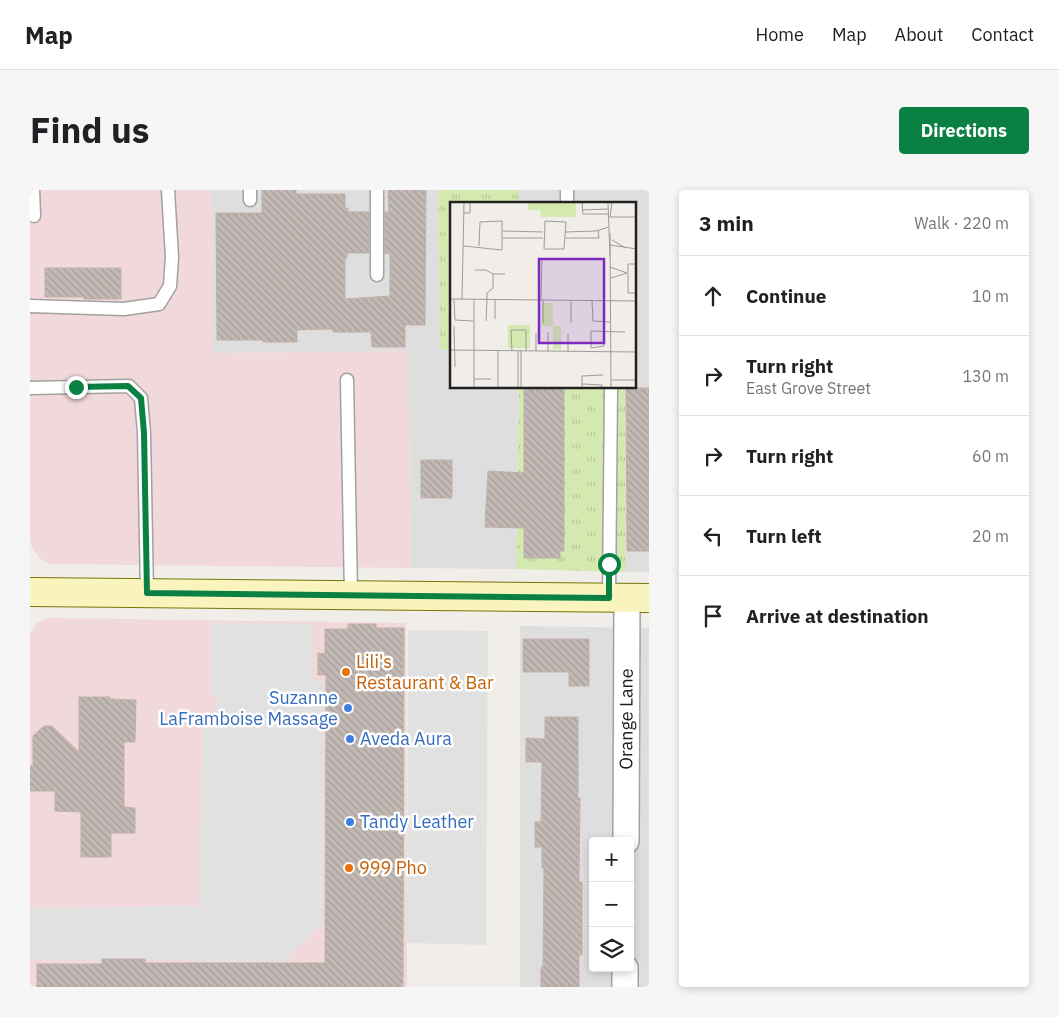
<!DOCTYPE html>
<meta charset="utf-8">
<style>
:root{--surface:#fff;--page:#f6f6f6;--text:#202124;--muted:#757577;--line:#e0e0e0;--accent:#0b8043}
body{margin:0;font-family:"IBM Plex Sans",sans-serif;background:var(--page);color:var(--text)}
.controls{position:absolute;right:15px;bottom:15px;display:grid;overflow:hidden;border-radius:5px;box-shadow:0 2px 8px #0003}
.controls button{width:45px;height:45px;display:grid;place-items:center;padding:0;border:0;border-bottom:1px solid var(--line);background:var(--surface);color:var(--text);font:25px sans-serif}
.stop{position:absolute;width:15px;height:15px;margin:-11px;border:4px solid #0b8043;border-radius:50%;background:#fff}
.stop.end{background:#0b8043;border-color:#fff;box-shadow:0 1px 5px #0008}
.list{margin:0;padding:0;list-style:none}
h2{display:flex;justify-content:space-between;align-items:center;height:65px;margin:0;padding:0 20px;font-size:21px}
h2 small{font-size:16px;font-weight:400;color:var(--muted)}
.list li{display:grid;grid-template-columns:32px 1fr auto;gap:15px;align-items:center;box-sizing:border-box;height:80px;padding:0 20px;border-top:1px solid var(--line)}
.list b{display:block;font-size:19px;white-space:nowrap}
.list p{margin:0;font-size:16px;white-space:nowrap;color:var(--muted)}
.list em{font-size:16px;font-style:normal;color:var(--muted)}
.icon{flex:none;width:28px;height:28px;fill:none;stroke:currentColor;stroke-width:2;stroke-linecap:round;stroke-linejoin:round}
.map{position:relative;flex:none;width:619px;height:797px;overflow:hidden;border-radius:5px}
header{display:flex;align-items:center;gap:30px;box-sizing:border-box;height:70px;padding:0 25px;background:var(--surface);border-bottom:1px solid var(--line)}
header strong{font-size:24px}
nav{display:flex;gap:28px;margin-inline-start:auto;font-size:18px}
.intro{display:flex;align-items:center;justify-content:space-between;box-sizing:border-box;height:120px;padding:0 30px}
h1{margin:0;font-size:35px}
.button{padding:12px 22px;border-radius:5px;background:var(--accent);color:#fff;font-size:18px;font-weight:700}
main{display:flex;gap:30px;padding:0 30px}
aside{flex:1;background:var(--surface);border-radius:5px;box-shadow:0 2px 8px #0003}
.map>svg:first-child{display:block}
</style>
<header>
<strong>Map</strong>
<nav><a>Home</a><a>Map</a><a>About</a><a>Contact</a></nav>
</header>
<div class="intro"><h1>Find us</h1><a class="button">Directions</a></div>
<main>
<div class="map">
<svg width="619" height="797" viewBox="0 0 619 797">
<defs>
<pattern id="grass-tufts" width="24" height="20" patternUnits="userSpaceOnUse" patternTransform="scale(1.25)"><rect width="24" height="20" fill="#d4e9af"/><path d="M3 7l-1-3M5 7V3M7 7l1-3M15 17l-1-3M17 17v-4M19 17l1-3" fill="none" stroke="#b6c896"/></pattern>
<pattern id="building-back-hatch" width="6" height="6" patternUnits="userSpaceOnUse" patternTransform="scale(1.25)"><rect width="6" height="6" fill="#c2b8b4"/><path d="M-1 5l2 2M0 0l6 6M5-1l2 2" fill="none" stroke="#a69e9a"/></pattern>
</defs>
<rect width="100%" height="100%" fill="#f1ede8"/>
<g fill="#dfdede" fill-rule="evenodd">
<polygon points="182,0 408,0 410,159 421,160 422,198 489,198 486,379 381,378 378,161 182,163"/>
<polygon points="489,0 619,0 619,382 595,382 595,198 605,198 605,14 489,14"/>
<path d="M490,436L619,438V797H490ZM563,651H600V778H563Z"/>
</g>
<g fill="#f1d8da">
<polygon points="0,0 182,0 183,163 378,161 381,378 20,374 10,369 2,357 0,347"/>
<polygon points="20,428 376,433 377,797 0,797 0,445 7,433"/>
</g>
<g fill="url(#grass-tufts)">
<polygon points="408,0 489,0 489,14 422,14 421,160 410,159"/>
<polygon points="489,198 595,198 595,382 486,379"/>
</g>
<g fill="#e1e1e1">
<polygon points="182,433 282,434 282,489 293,491 292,734 254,771 0,770 1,718 169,716 173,525 187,524 187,505 181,505"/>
<polygon points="378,440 458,441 456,755 377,753"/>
</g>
<g fill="url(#building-back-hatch)" stroke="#c2b1aa">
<polygon points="232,0 266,0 266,4 315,4 315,18 318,18 318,22 339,22 339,63 317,63 317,68 315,68 315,109 360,106 360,64 355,63 355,22 359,22 358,0 396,0 395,135 375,135 375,157 342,157 341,142 303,142 303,139 267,140 267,152 233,152 233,150 187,150 186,23 232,23"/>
<polygon points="15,78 91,78 91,109 54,109 54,107 15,107"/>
<polygon points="494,198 534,198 534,361 530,361 530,368 494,368 494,338 455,337 458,281 494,283"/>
<polygon points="596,198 619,198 619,361 597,361"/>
<rect x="391" y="270" width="31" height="38"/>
<polygon points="318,434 346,434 346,438 374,438 373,797 7,797 7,774 72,774 72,769 115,769 115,773 295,773 296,485 288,485 288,463 295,464 295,439 318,439"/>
<polygon points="493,449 559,449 559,496 539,496 539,482 493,482"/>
<polygon points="49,507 80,507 80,509 106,510 105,552 94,552 94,617 105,618 105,643 81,643 81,667 51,667 51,622 25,621 25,601 0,601 0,576 3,576 3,546 14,536 22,536 49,562"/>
<polygon points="515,527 548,527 548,608 550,608 549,692 552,692 552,765 549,765 549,797 511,797 511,777 513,777 514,678 512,678 512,657 505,657 505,632 511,632 512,572 496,572 496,548 515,549"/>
</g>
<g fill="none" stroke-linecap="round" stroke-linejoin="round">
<g stroke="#a2a2a2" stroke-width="15">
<g id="lane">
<polyline points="3,0 4,26"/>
<polyline points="220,0 220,10"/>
<polyline points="347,0 347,85"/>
<polyline points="537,14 537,0"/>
<polyline points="0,116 94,119 129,114 140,96 142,67 138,0"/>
<polyline points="317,190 321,405"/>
<polyline points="0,198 99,196 111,208 114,243 117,403"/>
<polyline points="579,407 581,198"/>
</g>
</g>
<g stroke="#a2a2a2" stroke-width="28">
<g id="street">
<path id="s1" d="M596,651L597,407"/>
<polyline points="595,797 595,778"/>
</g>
</g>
<g stroke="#787607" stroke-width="30">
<polyline id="secondary" points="0,402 619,408"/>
</g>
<use href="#lane" stroke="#fff" stroke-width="12"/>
<use href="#street" stroke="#fff" stroke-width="25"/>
<use href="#secondary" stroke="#f9f4be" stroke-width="28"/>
</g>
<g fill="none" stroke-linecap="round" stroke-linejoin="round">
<polyline stroke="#0b8043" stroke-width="6" points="46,197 98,196 111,208 114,243 117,403 579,408 579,374"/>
</g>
<g fill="#e8710a" stroke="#fff" stroke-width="2">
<circle cx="316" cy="482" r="5"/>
<circle cx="319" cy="678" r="5"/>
</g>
<g fill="#3f7fe0" stroke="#fff" stroke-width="2">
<circle cx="318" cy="518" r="5"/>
<circle cx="320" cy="549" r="5"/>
<circle cx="320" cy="632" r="5"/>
</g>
<g text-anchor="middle" stroke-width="5" stroke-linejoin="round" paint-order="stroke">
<g font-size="18" fill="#c56008" stroke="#fff" text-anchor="start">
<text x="326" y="478">Lili's<tspan x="326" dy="21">Restaurant &amp; Bar</tspan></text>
<text x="329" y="684">999 Pho</text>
</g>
<g font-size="18" fill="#366cbe" stroke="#fff" text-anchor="start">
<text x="308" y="514" text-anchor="end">Suzanne<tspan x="308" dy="21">LaFramboise Massage</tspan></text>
<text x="330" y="555">Aveda Aura</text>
<text x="330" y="638">Tandy Leather</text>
</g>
<g font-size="18" fill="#212121" stroke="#fff">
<text dy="6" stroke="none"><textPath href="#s1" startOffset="122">Orange Lane</textPath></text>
</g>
</g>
<g transform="translate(420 12)">
<rect width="186" height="186" fill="#f1ede8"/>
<path d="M78,0H126V15H91L90,8H78ZM92,101H103V124H111V147H103V124H92ZM58,123H80V146H58Z" fill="#d4e9af"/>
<path fill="none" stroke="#9e9b98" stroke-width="1" d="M132,0L133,12H158M158,0L160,55M132,8L158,7M14,11H20V0M160,15H187M160,15L162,0M95,19L116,20L114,47H94ZM53,29L93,30M116,30L146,29L159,25M160,31L161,186M53,36H93M116,36H149L148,28M162,38L176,46M160,43L187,47M14,44L52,48V19L30,20L29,44M160,65L177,71L161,76M25,68H36L43,72M178,71V91H187M178,71V62H187M0,97L187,99M4,97L5,118L23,119M12,97L14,0M24,97V186M37,97V91L43,86V72H55M45,97V117M91,98L92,56M121,99V121M142,99L143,119L160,120M36,119L37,97M93,121V98M4,124L5,165M86,131V149M118,132V150M154,139V144L141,146V129L175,130M0,148L187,150M48,149V186M62,149L61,128H76V149M68,149V186M98,149V130M24,177H41M161,178H187M132,182L152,183V186M71,186V149M132,186V174L153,173"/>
<path fill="#7b2cbf" fill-opacity="0.15" stroke="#7b2cbf" stroke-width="2.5" d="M89,57H154V141H89Z"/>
<rect width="186" height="186" fill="none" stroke="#212121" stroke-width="2.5"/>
</g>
</svg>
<div class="controls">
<button>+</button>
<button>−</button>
<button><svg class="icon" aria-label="layers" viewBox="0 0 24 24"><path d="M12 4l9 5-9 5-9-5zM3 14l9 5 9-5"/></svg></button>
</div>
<div class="stop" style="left:579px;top:374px"></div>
<div class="stop end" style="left:46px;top:197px"></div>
</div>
<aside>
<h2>3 min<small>Walk · 220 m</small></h2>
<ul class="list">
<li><svg class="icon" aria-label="ahead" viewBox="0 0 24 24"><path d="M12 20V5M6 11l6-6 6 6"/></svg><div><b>Continue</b></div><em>10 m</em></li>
<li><svg class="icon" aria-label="right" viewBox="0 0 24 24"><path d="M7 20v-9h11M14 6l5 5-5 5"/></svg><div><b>Turn right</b><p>East Grove Street</p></div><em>130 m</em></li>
<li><svg class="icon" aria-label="right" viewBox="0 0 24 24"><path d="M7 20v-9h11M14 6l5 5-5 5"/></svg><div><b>Turn right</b></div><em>60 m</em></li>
<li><svg class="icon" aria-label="left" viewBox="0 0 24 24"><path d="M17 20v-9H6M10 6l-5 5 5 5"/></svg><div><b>Turn left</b></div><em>20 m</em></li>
<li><svg class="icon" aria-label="arrive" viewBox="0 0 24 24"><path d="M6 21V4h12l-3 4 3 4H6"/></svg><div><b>Arrive at destination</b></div></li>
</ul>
</aside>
</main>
